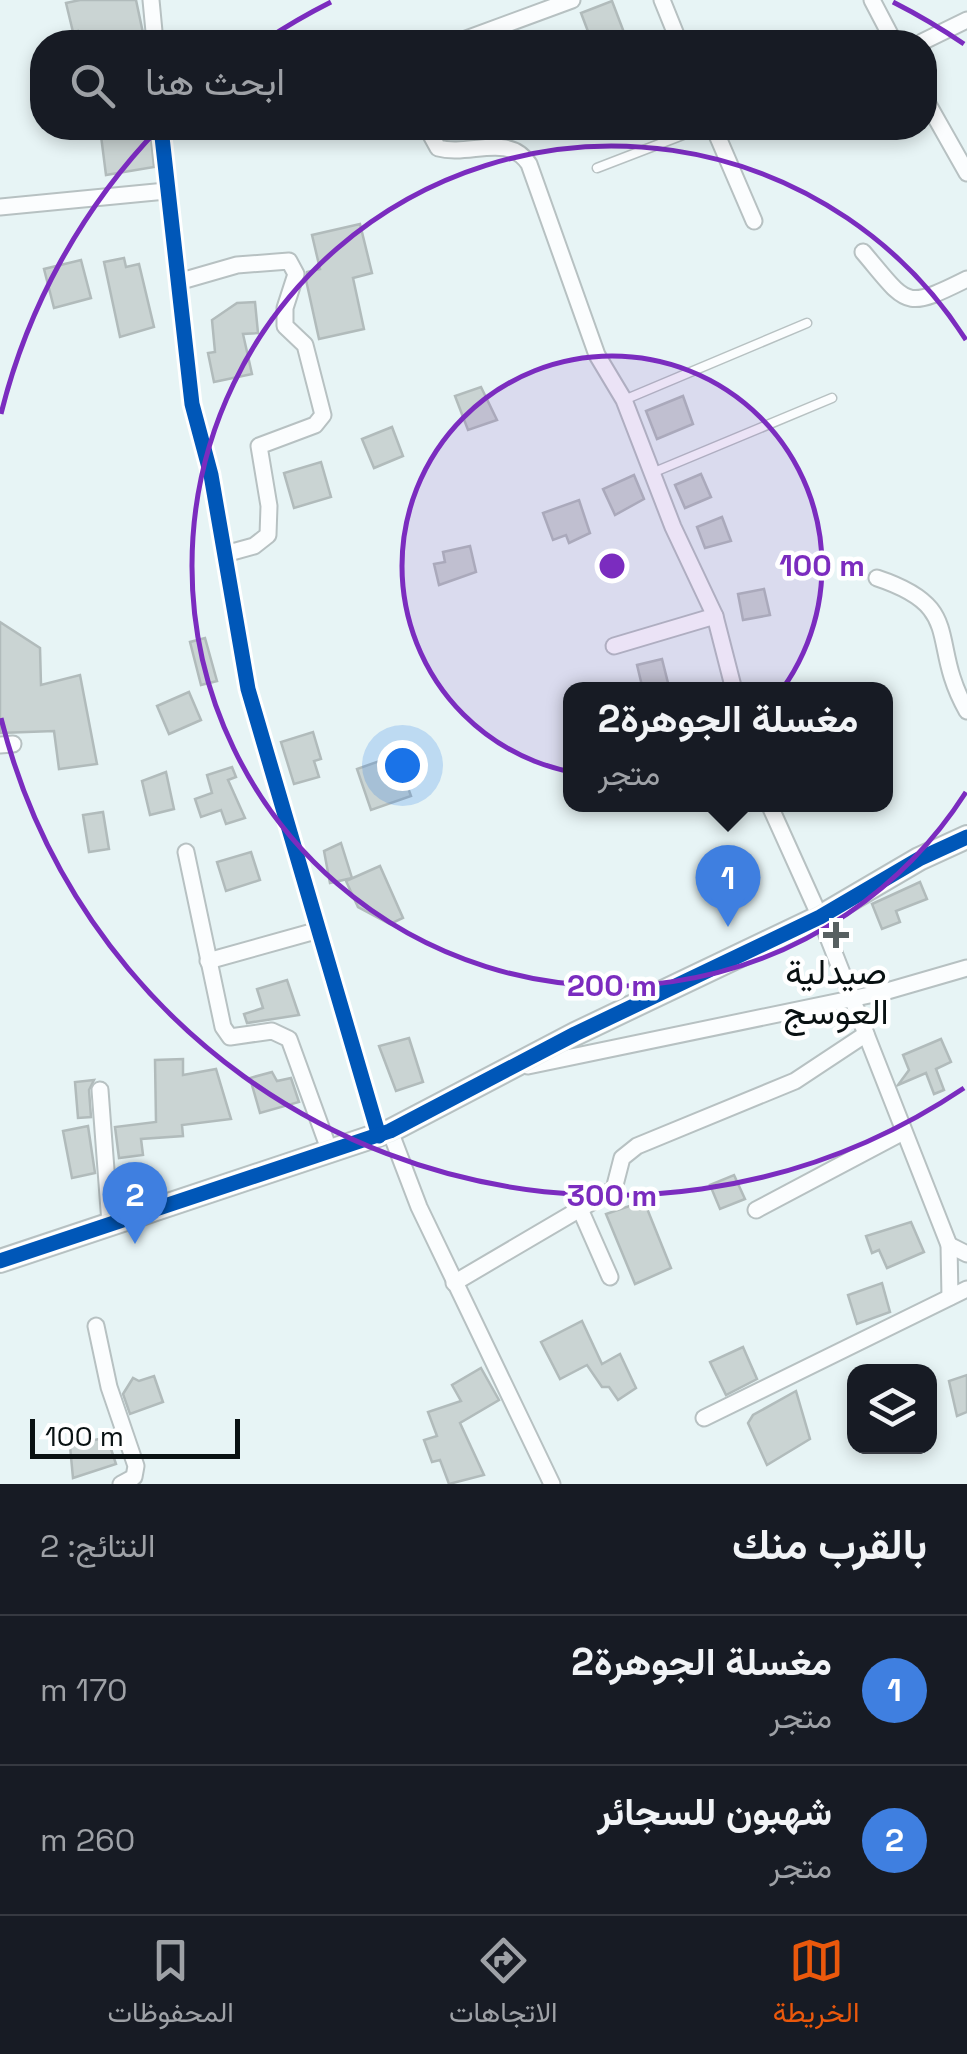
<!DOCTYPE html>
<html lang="ar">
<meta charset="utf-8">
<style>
:root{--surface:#171b24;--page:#20242c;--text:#f1f3f6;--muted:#9ea1a6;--line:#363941;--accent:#ea580c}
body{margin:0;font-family:"Space Grotesk",Vazirmatn,sans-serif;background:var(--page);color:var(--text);direction:rtl}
.controls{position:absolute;right:30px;bottom:30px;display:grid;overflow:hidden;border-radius:20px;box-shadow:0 5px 15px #0003}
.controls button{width:90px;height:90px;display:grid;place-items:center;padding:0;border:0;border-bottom:2px solid var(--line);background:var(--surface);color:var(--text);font:50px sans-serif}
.scale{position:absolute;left:30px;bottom:25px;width:210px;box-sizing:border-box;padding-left:10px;border:5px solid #091112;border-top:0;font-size:28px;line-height:35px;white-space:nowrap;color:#091112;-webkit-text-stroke:8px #fff;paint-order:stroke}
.you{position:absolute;left:402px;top:765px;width:35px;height:35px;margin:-25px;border:8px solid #fff;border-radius:50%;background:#1a73e8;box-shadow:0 0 0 15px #1a73e833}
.badge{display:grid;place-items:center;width:65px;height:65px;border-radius:50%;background:var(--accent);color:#fff;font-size:32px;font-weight:700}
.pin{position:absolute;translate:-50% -82px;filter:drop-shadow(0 2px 5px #0008)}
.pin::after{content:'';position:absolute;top:52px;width:35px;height:30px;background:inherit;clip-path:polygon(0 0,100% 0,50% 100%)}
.popup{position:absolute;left:563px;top:682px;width:330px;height:130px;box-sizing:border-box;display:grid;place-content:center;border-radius:20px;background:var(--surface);filter:drop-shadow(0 2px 8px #0005);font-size:32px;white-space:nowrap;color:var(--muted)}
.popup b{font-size:38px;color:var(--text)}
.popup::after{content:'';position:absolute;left:50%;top:100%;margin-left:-20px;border:20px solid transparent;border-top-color:var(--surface)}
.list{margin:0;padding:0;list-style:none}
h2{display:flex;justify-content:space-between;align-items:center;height:130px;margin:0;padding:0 40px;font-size:42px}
h2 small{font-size:32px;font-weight:400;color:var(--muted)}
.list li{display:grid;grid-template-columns:65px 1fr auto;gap:30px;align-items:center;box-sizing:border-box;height:150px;padding:0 40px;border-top:2px solid var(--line)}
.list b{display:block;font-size:38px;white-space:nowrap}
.list p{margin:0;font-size:32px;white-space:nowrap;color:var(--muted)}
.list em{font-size:32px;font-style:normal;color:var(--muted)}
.icon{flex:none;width:55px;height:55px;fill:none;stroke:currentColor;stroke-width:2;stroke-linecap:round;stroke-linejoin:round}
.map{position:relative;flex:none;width:967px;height:1484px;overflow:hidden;direction:ltr}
.search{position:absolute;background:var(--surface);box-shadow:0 5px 15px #0003;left:30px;right:30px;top:30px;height:110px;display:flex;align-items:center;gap:25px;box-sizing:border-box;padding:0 35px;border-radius:40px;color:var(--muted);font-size:38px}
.sheet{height:430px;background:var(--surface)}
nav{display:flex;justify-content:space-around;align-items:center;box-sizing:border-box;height:140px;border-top:2px solid var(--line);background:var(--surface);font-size:28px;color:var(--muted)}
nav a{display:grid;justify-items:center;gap:5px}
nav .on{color:var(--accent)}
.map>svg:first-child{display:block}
</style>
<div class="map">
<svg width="967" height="1484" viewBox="0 0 967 1484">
<rect width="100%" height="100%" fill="#e7f4f5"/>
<g fill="#cad4d3" stroke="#b1bbbb" stroke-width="2.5">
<polygon points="80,0 136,0 143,33 138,34 140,39 81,42 78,31 73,32 66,3"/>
<polygon points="612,1 625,35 592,42 581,13"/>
<polygon points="100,128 150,128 154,167 106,175"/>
<polygon points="360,224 372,273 353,278 364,329 319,339 306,280 307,272 320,269 312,235"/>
<polygon points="124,258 126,267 139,264 154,327 120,337 104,262"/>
<polygon points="81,260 91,298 54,308 44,269"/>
<polygon points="255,302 258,333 243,334 252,374 214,382 208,353 215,352 212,320 237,303"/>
<polygon points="481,387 497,420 468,430 455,396"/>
<polygon points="683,396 693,424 657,439 646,411"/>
<polygon points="392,427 403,456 374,468 362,439"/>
<polygon points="321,462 331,497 294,508 284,473"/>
<polygon points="701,474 711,497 685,508 675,485"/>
<polygon points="634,475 644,499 615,515 603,489"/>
<polygon points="579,500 590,533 569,543 566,535 553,540 543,513"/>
<polygon points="722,517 731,541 705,548 697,527"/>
<polygon points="470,546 476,572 439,585 434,564 445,562 443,552"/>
<polygon points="764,589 770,615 743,620 738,594"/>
<polygon points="0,622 40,648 41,685 80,675 97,764 59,769 54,731 0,733"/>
<polygon points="205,638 217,681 201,685 190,642"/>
<polygon points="662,659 669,687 643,690 637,665"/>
<polygon points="189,692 201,720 169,734 157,706"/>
<polygon points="313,732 321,759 314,761 319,777 294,784 281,742"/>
<polygon points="388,758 392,771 401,768 411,796 371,810 357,769"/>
<polygon points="232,767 236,777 228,780 245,818 226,824 221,810 201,817 195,799 212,793 207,775"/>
<polygon points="166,772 174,809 150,815 142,781"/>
<polygon points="103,812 109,849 89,852 83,815"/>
<polygon points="341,843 352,878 330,883 324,851"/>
<polygon points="251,852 260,880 226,891 217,862"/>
<polygon points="380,866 403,918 390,924 358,907 346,881"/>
<polygon points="920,882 927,899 896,911 900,922 882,929 872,904"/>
<polygon points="287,980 299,1015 247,1023 244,1014 263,1008 257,989"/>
<polygon points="409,1038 423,1082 396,1091 379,1046"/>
<polygon points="941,1039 951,1062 936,1069 944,1090 934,1094 926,1073 898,1085 909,1070 903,1055"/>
<polygon points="183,1059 183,1075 216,1069 231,1119 182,1125 183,1136 141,1139 143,1155 119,1158 115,1127 156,1122 155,1060"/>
<polygon points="272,1072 277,1081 291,1078 299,1102 260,1113 250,1078"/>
<polygon points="94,1080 89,1090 91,1117 78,1118 75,1082"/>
<polygon points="88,1126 95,1173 72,1178 63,1131"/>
<polygon points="734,1175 745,1199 720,1209 710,1185"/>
<polygon points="644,1201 671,1268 635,1284 606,1214"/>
<polygon points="911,1222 924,1252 887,1268 879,1250 872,1253 866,1236"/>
<polygon points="882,1283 890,1312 857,1324 848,1295"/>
<polygon points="582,1321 602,1364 620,1354 636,1388 618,1400 609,1387 602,1387 587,1365 560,1379 541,1342"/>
<polygon points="743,1347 757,1379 726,1395 710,1362"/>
<polygon points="481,1368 499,1400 460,1423 484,1475 449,1484 440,1460 432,1462 424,1440 437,1436 428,1412 461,1401 452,1385"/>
<polygon points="967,1375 967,1412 957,1416 949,1381"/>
<polygon points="154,1376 163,1402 130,1414 123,1394 133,1378 139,1381"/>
<polygon points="796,1391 810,1439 767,1465 748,1423 753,1415"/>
<polygon points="107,1437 116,1464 73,1478 70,1446"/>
</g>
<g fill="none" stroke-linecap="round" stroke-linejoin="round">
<g stroke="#b7c1c2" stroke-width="11">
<g id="lane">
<polyline points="597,168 701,128"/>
<polyline points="624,400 807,323"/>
<polyline points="652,473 832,398"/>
</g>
</g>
<g stroke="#b7c1c2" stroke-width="19">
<g id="street">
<polyline points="151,0 155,42"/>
<polyline points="662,0 679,42"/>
<polyline points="872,0 894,42"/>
<polyline points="458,42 572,0"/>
<polyline points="922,42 967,20"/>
<polyline points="924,97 967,173"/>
<polyline points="161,128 192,404 211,475 248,689 379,1136"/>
<path d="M427,128L438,148C469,157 508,132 529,164L597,355L624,400L673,527L715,616L734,690"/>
<polyline points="714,128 754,221"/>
<polyline points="0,207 166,191"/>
<path d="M863,252C908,305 903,311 967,279"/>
<polyline points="178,282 237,265 289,261 296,274 285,308 285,326 305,345 323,415 315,425 259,446 269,506 268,535 254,546 225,554"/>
<path d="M877,578C967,608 927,641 967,711"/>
<polyline points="614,646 715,616"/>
<polyline points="0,745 13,744"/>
<polyline points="769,804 820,917 949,1245 950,1297"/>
<polyline points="186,852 223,1027 230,1037 272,1031 289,1039 330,1152"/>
<polyline points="208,961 319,930"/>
<polyline points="528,1066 884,992 967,968"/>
<polyline points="100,1090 110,1223"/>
<polyline points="390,1131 419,1207 552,1484"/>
<polyline points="580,1209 610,1277"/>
<polyline points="756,1210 903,1132"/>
<polyline points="949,1245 967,1254"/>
<polyline points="454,1283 614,1189 622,1158 637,1146 795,1081 866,1034"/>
<polyline points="96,1326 109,1387 136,1466 134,1477 121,1484"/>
<polyline points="704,1418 967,1289"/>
</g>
</g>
<g stroke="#b7c1c2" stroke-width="26">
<polyline id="secondary" points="0,1261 390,1131 575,1034 820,917 919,859 967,837"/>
</g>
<use href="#lane" stroke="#fbfdfe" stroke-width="8"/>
<use href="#street" stroke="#fbfdfe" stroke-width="15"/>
<use href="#secondary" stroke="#e9f0f1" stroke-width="22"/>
<g stroke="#fff" stroke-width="21">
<g id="cycleway">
<polyline points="161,128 192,404 211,475 248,689 379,1136"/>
<polyline points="0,1261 390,1131 575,1034 820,917 919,859 967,837"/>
</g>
</g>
<use href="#cycleway" stroke="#0057b8" stroke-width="15"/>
</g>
<circle cx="612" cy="566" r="210" fill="#7b2cbf" fill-opacity=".12"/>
<g fill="none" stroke="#7b2cbf" stroke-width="5">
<circle cx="612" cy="566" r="210"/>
<path d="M966 792A420 420 0 1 1 966 340"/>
<path d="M964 1088A630 630 0 0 1 1 718M1 414A630 630 0 0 1 159 128M264 41A630 630 0 0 1 331 2M893 2A630 630 0 0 1 964 44"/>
</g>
<path fill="#576061" stroke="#fff" stroke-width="4" d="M831 920h10v10h10v10h-10v10h-10v-10h-10v-10h10z"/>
<g text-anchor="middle" stroke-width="9" stroke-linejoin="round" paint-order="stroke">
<g font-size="35" fill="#091112" stroke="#fff">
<text x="836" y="984">صيدلية<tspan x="836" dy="40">العوسج</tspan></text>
</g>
</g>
<circle cx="612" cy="566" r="15" fill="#7b2cbf" stroke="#fff" stroke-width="5"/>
<g font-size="30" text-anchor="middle" font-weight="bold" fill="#7b2cbf" stroke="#fff" stroke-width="9" stroke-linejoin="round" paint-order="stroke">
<text x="822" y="576">100 m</text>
<text x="612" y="996">200 m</text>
<text x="612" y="1206">300 m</text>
</g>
</svg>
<div class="controls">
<button><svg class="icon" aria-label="layers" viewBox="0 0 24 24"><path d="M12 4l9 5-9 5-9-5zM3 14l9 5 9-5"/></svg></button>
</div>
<div class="scale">100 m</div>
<div class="you"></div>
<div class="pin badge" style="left:728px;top:927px;background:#3f7fe0">1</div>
<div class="popup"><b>مغسلة الجوهرة2</b>متجر</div>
<div class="pin badge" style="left:135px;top:1244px;background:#3f7fe0">2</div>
<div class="search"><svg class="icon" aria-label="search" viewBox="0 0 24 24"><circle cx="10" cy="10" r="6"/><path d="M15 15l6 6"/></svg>ابحث هنا</div>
</div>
<section class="sheet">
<h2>بالقرب منك<small>النتائج: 2</small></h2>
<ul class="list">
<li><span class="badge" style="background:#3f7fe0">1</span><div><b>مغسلة الجوهرة2</b><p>متجر</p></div><em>170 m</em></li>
<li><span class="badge" style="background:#3f7fe0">2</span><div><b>شهبون للسجائر</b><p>متجر</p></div><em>260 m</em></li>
</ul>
</section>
<nav>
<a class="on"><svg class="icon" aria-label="map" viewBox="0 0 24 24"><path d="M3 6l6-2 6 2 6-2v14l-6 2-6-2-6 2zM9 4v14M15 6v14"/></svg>الخريطة</a>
<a><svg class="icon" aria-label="directions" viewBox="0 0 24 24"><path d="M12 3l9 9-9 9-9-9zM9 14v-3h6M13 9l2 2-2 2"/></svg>الاتجاهات</a>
<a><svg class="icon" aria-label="saved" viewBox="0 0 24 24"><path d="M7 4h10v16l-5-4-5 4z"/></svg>المحفوظات</a>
</nav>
